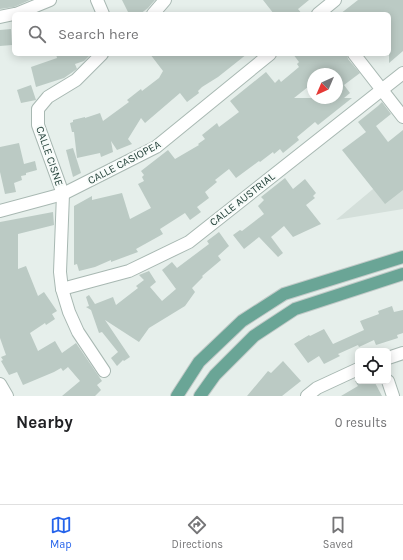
<!DOCTYPE html>
<style>
:root{--surface:#fff;--page:#f2f2f2;--text:#202124;--muted:#757577;--line:#e0e0e0;--accent:#2563eb}
body{margin:0;font-family:Karla,sans-serif;background:var(--page);color:var(--text)}
.controls{position:absolute;right:12px;bottom:12px;display:grid;overflow:hidden;border-radius:6px;box-shadow:0 2px 10px #0003}
.controls button{width:36px;height:36px;display:grid;place-items:center;padding:0;border:0;border-bottom:1px solid var(--line);background:var(--surface);color:var(--text);font:20px sans-serif}
.compass{position:absolute;left:307px;top:68px;width:36px;height:36px;border-radius:50%;background:var(--surface);box-shadow:0 2px 10px #0003;rotate:224deg}
.list{margin:0;padding:0;list-style:none}
h2{display:flex;justify-content:space-between;align-items:center;height:52px;margin:0;padding:0 16px;font-size:17px}
h2 small{font-size:13px;font-weight:400;color:var(--muted)}
.icon{flex:none;width:22px;height:22px;fill:none;stroke:currentColor;stroke-width:2;stroke-linecap:round;stroke-linejoin:round}
.map{position:relative;flex:none;width:403px;height:396px;overflow:hidden}
.search{position:absolute;background:var(--surface);box-shadow:0 2px 10px #0003;left:12px;right:12px;top:12px;height:44px;display:flex;align-items:center;gap:10px;box-sizing:border-box;padding:0 14px;border-radius:6px;color:var(--muted);font-size:15px}
.sheet{height:108px;background:var(--surface)}
nav{display:flex;justify-content:space-around;align-items:center;box-sizing:border-box;height:56px;border-top:1px solid var(--line);background:var(--surface);font-size:11px;color:var(--muted)}
nav a{display:grid;justify-items:center;gap:2px}
nav .on{color:var(--accent)}
.map>svg:first-child{display:block}
</style>
<div class="map">
<svg width="403" height="396" viewBox="0 0 403 396">
<rect width="100%" height="100%" fill="#e6efeb"/>
<polygon fill="#d4dfda" points="403,164 403,209 336,220"/>
<g fill="#bbcac4" fill-rule="evenodd">
<polygon points="0,0 30,0 14,7 0,9"/>
<polygon points="122,0 155,0 148,8 140,14 129,14"/>
<polygon points="263,0 309,0 298,9 302,14 274,14"/>
<polygon points="358,0 403,0 403,51 389,63 389,14 340,14"/>
<polygon points="11,29 12,45 0,46 0,30"/>
<polygon points="56,54 91,54 84,61 75,64 77,69 64,78 36,87 31,67 57,58"/>
<polygon points="150,54 247,54 218,77 202,87 198,91 199,93 187,102 180,93 145,123 141,118 128,139 132,144 117,150 111,141 113,152 101,157 100,153 77,158 74,132 72,132 70,123 73,122 73,120 85,117 85,118 100,113 103,121 129,102 127,100 141,89 142,91 159,78 163,71"/>
<path d="M293,54H347L348,59L360,73L344,85L350,93L344,98H352L318,125L315,122L297,137L299,140L283,153L280,149L274,154L273,152L260,162L259,161L236,178L229,169L215,180L217,182L205,192L209,198L197,207L201,212L190,220L185,213L160,229L163,234L136,249L138,252L111,262V260L95,267L79,271L77,264L74,265V206L92,196V200L122,193L130,219L151,208L138,184L144,181L142,177L144,175L141,171L168,150L175,159L199,145L198,144L205,139L202,135L217,123L219,127L239,112L230,101L266,72L275,83L279,79L281,82L299,67L297,64L299,62ZM313,74H337V98H294L313,83Z"/>
<polygon points="31,85 36,100 21,103 17,90"/>
<polygon points="382,102 391,114 376,126 388,142 403,130 403,190 385,204 342,150 366,132 358,122 378,106"/>
<polygon points="19,143 24,164 35,161 37,170 26,173 26,175 21,176 22,180 14,183 16,192 5,194 0,172 0,147"/>
<polygon points="73,148 81,173 73,177 66,150"/>
<polygon points="285,178 293,189 305,179 316,193 313,196 315,198 306,205 321,224 293,237 284,226 271,237 283,253 278,257 259,237 244,249 233,235 240,230 242,231 264,214 258,206 264,200 261,197"/>
<polygon points="53,212 54,225 18,234 18,269 26,266 38,296 44,292 57,311 52,314 55,319 46,325 45,323 30,333 38,351 55,341 62,353 76,343 102,381 97,385 101,390 95,396 62,396 80,381 68,367 63,371 61,368 54,372 23,385 17,372 9,375 1,361 3,360 1,357 6,355 0,338 0,222"/>
<polygon points="219,232 229,246 218,256 221,260 202,276 203,277 192,288 195,292 185,306 149,328 139,342 105,320 130,357 124,361 123,360 117,366 111,358 118,352 102,332 99,333 91,310 86,307 89,306 86,297 89,295 95,304 113,297 116,305 138,288 136,286 144,280 139,275 149,271 156,282 150,287 162,301 176,289 162,270 172,262 177,268 209,244 207,241"/>
<polygon points="392,306 394,312 403,310 403,333 397,335 398,338 376,345 374,340 359,347 358,345 338,354 340,356 324,364 319,356 308,363 294,344 309,335 310,336 324,329 333,344 364,330 360,321 379,314 378,311"/>
<polygon points="283,361 301,381 282,396 247,396 268,371 271,373"/>
<polygon points="355,381 374,381 382,396 341,396 358,386"/>
</g>
<g fill="none" stroke-linecap="round" stroke-linejoin="round">
<g stroke="#a8b8b2" stroke-width="14">
<g id="minor">
<polyline points="97,0 103,14"/>
<polyline points="16,14 50,0"/>
<polyline points="153,14 165,0"/>
<polyline points="318,14 335,0"/>
<polyline points="0,17 14,14"/>
<polyline points="102,54 76,80 48,97 38,109 38,125 63,194 60,272 62,289 69,312 78,332 104,371"/>
<polyline points="354,54 403,117"/>
<polyline points="0,211 63,194 156,147 270,54"/>
<polyline points="62,289 129,271 189,242 403,73"/>
<polyline points="388,358 403,353"/>
<polyline points="388,381 393,396"/>
<polyline points="0,384 7,396"/>
<polyline points="307,396 317,388 358,369"/>
</g>
</g>
<g stroke="#c2cac8" stroke-width="14">
<g id="major">
<polyline points="177,396 199,362 242,321 284,294 403,257"/>
<polyline points="200,396 215,375 254,336 295,309 403,274"/>
</g>
</g>
<use href="#minor" stroke="#fff" stroke-width="12"/>
<use href="#major" stroke="#6aa596" stroke-width="12"/>
</g>
<g text-anchor="middle" stroke-width="4" stroke-linejoin="round" paint-order="stroke">
<g font-size="11" fill="#24423a" stroke="#f7fbf9">
<text transform="translate(50 156) rotate(71)" y="4">CALLE CISNE</text>
<text transform="translate(124 162) rotate(-28)" y="4">CALLE CASIOPEA</text>
<text transform="translate(242 199) rotate(-38)" y="4">CALLE AUSTRIAL</text>
</g>
</g>
</svg>
<div class="controls">
<button><svg class="icon" aria-label="locate" viewBox="0 0 24 24"><circle cx="12" cy="12" r="6"/><path d="M12 2v4M12 18v4M2 12h4M18 12h4"/></svg></button>
</div>
<svg class="compass" viewBox="-18 -18 36 36"><path d="M0-13l5 13h-10z" fill="#e53935"/><path d="M0 13l5-13h-10z" fill="#757577"/></svg>
<div class="search"><svg class="icon" aria-label="search" viewBox="0 0 24 24"><circle cx="10" cy="10" r="6"/><path d="M15 15l6 6"/></svg>Search here</div>
</div>
<section class="sheet">
<h2>Nearby<small>0 results</small></h2>
<ul class="list">
</ul>
</section>
<nav>
<a class="on"><svg class="icon" aria-label="map" viewBox="0 0 24 24"><path d="M3 6l6-2 6 2 6-2v14l-6 2-6-2-6 2zM9 4v14M15 6v14"/></svg>Map</a>
<a><svg class="icon" aria-label="directions" viewBox="0 0 24 24"><path d="M12 3l9 9-9 9-9-9zM9 14v-3h6M13 9l2 2-2 2"/></svg>Directions</a>
<a><svg class="icon" aria-label="saved" viewBox="0 0 24 24"><path d="M7 4h10v16l-5-4-5 4z"/></svg>Saved</a>
</nav>
